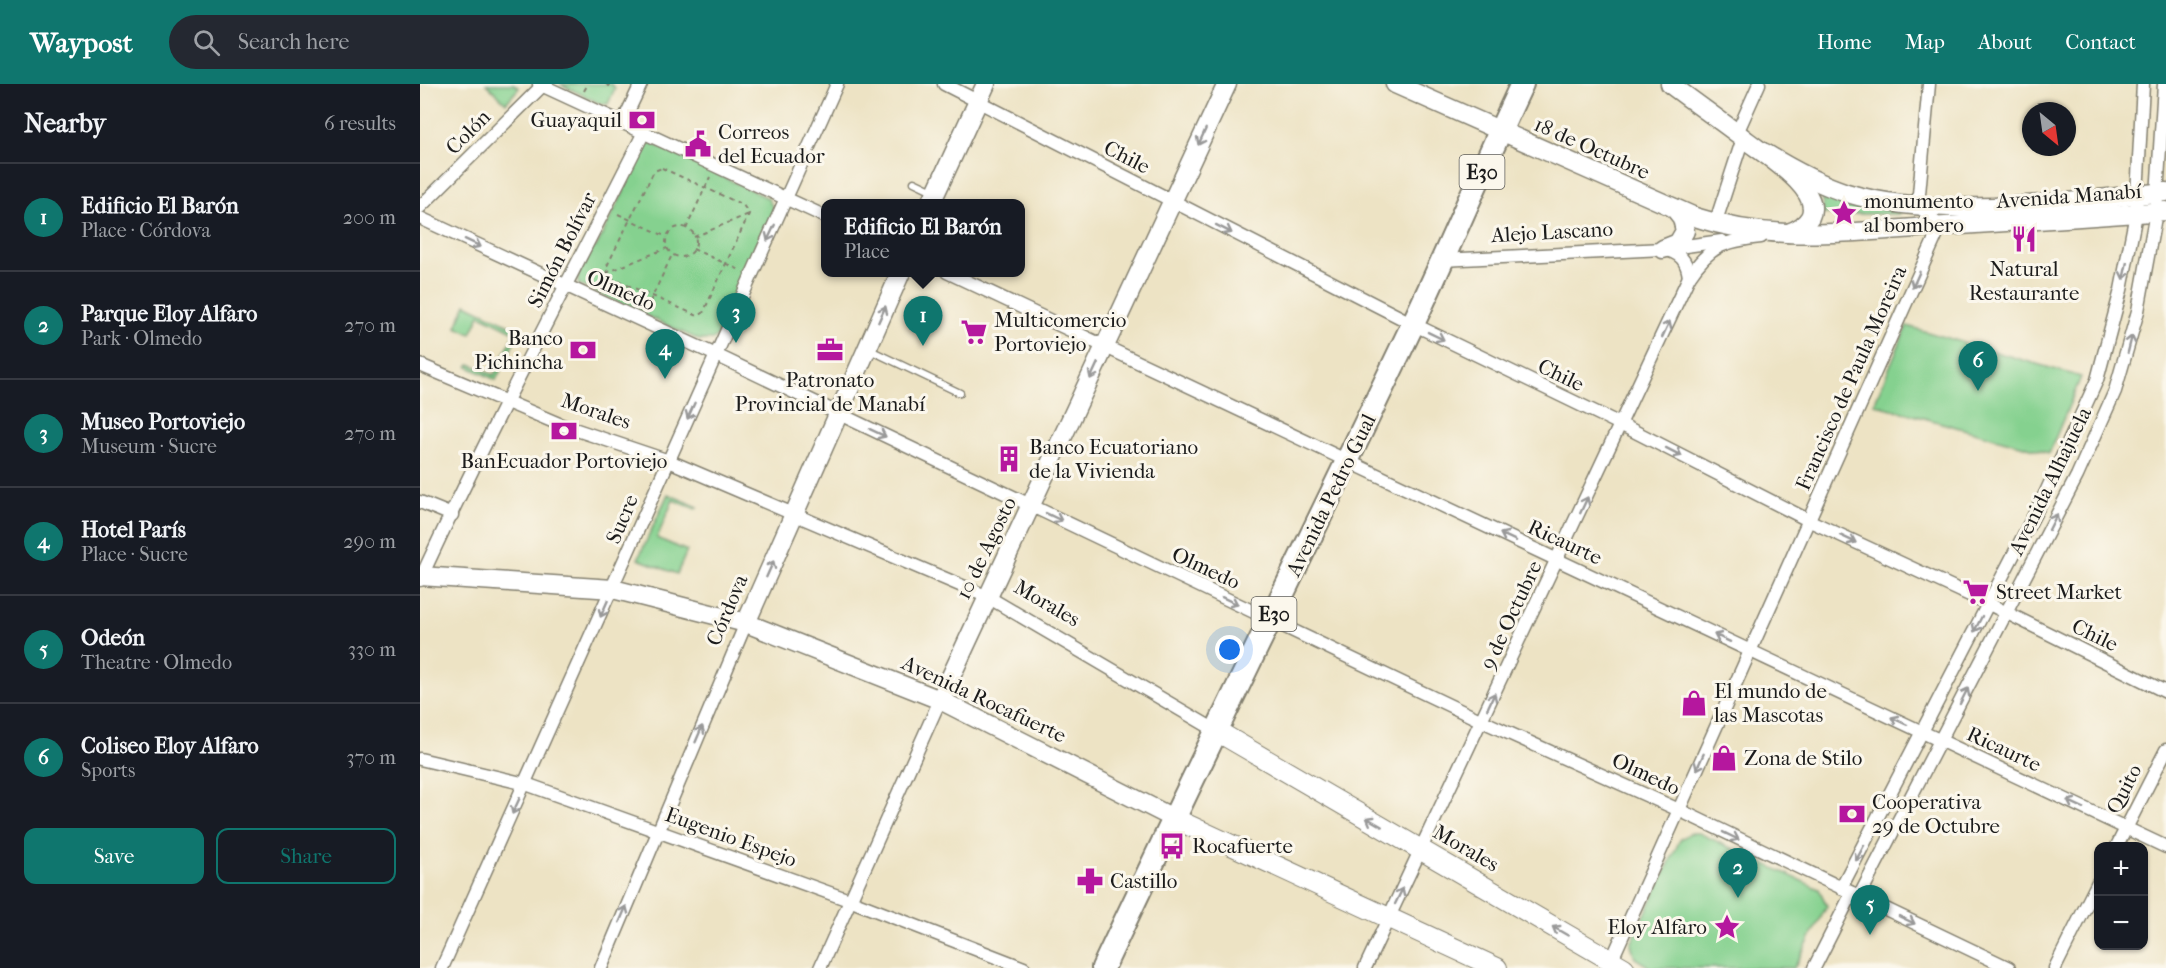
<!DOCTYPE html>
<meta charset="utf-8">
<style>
:root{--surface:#171b24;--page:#242831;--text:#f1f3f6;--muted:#9ea1a6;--line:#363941;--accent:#0f766e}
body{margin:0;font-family:"IM FELL French Canon",serif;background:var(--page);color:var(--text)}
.controls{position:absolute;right:18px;bottom:18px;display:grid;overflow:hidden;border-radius:12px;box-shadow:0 2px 4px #0004}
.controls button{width:54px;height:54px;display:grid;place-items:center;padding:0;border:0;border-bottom:2px solid var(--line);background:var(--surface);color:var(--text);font:30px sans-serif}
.compass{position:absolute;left:1602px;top:18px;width:54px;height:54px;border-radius:50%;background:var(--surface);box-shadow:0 2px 4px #0004;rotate:151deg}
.you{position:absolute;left:810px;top:566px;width:21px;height:21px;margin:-15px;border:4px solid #fff;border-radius:50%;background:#1a73e8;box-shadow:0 0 0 9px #1a73e833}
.badge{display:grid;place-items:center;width:39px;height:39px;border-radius:50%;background:var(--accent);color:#fff;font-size:20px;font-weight:700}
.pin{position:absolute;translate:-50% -50px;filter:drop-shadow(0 2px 3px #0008)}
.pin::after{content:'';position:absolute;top:32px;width:21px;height:18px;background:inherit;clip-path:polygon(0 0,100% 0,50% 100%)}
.popup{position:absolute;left:401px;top:115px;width:204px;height:78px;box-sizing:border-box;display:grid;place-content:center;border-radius:12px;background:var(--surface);filter:drop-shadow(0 2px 4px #0005);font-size:20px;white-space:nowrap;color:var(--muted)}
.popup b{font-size:22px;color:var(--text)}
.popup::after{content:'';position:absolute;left:50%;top:100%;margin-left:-12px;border:12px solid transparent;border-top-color:var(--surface)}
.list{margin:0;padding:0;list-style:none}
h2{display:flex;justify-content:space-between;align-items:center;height:78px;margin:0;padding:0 24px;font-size:26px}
h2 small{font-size:20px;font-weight:400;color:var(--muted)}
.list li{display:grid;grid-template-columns:39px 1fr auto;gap:18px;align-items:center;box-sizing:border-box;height:108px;padding:0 24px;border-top:2px solid var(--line)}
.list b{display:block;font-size:22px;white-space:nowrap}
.list p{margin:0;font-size:20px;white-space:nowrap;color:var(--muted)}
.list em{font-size:20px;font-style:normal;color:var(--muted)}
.actions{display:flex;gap:12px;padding:18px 24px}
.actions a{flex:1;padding:14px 0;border:2px solid var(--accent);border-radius:12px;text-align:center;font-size:21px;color:var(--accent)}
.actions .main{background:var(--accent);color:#fff}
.icon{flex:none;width:33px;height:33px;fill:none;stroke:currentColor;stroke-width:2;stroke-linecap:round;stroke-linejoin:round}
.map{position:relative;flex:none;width:1746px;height:884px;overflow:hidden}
header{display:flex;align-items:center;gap:36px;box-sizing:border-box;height:84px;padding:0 30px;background:var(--accent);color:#fff}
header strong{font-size:28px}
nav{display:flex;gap:33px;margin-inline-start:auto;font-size:21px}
.search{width:420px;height:54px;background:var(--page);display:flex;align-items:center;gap:15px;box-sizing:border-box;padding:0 21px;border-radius:33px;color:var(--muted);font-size:22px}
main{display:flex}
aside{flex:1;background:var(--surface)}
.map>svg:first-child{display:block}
</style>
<header>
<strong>Waypost</strong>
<div class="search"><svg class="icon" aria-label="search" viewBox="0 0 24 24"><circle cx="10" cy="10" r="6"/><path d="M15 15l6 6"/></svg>Search here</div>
<nav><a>Home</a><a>Map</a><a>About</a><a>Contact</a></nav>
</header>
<main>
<aside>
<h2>Nearby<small>6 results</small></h2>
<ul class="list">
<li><span class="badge">1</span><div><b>Edificio El Barón</b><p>Place · Córdova</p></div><em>200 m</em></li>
<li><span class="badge">2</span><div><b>Parque Eloy Alfaro</b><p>Park · Olmedo</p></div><em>270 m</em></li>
<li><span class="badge">3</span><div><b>Museo Portoviejo</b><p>Museum · Sucre</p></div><em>270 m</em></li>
<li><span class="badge">4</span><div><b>Hotel París</b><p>Place · Sucre</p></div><em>290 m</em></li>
<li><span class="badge">5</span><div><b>Odeón</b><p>Theatre · Olmedo</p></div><em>330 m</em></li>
<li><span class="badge">6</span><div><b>Coliseo Eloy Alfaro</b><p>Sports</p></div><em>370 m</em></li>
</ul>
<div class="actions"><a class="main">Save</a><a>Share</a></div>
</aside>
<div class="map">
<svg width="1746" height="884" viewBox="0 0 1746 884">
<rect width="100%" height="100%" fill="#fbf7ec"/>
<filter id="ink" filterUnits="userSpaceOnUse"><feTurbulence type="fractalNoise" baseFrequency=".0167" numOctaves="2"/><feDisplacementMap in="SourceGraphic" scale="12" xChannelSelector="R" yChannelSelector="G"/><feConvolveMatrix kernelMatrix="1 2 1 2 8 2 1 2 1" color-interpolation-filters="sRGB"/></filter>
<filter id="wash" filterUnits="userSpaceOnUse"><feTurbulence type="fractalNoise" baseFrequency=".008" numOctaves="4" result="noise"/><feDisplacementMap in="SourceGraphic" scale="24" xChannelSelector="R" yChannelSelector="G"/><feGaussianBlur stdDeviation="1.35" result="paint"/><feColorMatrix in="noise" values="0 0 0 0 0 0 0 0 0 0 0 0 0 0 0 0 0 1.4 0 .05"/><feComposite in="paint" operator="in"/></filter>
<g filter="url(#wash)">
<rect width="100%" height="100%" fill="#ede3c4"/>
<g fill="#85d18f" stroke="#507656" stroke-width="1.5">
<polygon points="66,0 94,0 99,4 86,19"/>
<polygon points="140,0 191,0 195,4 188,20 181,20"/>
<polygon points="229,58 348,114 354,126 297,252 293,256 279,256 158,200 158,190 171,164 176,163 204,107 201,102 222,62"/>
<polygon points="1399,107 1481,128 1478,130 1403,130 1403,117"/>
<polygon points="46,220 100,246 76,296 48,283 50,280 74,291 95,248 60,231 51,250 36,243"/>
<polygon points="1487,242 1661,293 1629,369 1454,320"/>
<polygon points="248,410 278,423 276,425 253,416 237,454 267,467 257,490 218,475"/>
<polygon points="1270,749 1279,749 1399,805 1407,822 1374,884 1231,884 1215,874 1211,860 1260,756"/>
</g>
</g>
<g filter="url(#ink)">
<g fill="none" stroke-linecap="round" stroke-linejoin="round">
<g stroke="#848070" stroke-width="9">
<g id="lane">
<polyline points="494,98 513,107"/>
<polyline points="450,266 540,309"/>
</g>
</g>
<g stroke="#848070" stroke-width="15">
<g id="street">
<polyline points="119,0 406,133"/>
<polyline points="524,0 993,240 1202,341 1388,436 1569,520 1746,608"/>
<polyline points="203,38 221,0"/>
<polyline points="1317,49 1339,0"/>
<polyline points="0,123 124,0"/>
<polyline points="0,134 296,271 1062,637 1259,726 1589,884"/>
<polyline points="1295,140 1323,54"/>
<polyline points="1251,164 1302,157"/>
<path d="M1022,176L1243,165C1260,169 1267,176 1269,193"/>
<polyline points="527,188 1746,763"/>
<polyline points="0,281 139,340 249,377 568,513 795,646"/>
<polyline points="0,418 32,431"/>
<path d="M0,496C70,344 149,197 224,48"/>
<polyline points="0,675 106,700 429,816 604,884"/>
<polyline points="1697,762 1746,666"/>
<polyline points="1421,804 1625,410 1677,296 1701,206 1716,130 1723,0"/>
<polyline points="1439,813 1657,392 1695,307 1718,227 1736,128 1744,0"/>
<polyline points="1189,882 1520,143 1498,121 1509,0"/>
<polyline points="22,884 417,0"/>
<polyline points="181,884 326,539"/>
<polyline points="400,884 520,616"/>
<path d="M945,884L1269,193C1290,161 1305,157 1341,153"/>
<polyline points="1394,884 1432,809"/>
<polyline points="1635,884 1678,798"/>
</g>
</g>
<g stroke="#848070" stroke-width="21">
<g id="secondary">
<path d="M975,0L1275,133C1354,159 1429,148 1510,143C1589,138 1667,133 1746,127"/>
<path d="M1250,0C1274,18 1298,35 1322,53C1340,68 1404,105 1390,133C1385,142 1377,146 1368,149"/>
<path d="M1345,69C1371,85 1398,100 1427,109C1519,137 1650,117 1746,108"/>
<polyline points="511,119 566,0"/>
<polyline points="1243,165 1258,159 1265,147 1262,134 1254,124"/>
<polyline points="0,492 193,505 326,539 520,616 753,734"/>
<polyline points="326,539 481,188"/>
<polyline points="520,616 807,0"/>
</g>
</g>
<g stroke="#848070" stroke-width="22">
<g id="primary">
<polyline points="795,646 1204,884"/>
<polyline points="753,734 1077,884"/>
</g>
</g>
<g stroke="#848070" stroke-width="26">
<path id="highway" d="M683,884C784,669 890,456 992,242C1030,162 1064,80 1102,0"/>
</g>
<g stroke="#848070" stroke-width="2" stroke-dasharray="4.5 4.5" stroke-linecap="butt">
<polyline points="186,0 191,3 192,0"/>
<polyline points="164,7 168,0"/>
<polygon points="242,84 323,121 329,130 283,229 278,232 189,193 186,184 234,87"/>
<polyline points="198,130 247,153"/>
<circle cx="261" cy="158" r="15"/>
<polyline points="266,145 290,93"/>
<polyline points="274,153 329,130"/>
<polyline points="273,165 320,186"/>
<polyline points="186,189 247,164"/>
<polyline points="226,226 252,171"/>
</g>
<use href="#lane" stroke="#fff" stroke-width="6"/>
<use href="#street" stroke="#fff" stroke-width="12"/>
<use href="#secondary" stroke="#fff" stroke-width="18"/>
<use href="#primary" stroke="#fff" stroke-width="20"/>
<use href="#highway" stroke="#fff" stroke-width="22"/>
</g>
<defs><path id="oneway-shaft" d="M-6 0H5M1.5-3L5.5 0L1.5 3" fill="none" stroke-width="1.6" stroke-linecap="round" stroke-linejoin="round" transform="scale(1.5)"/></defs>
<g stroke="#999">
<use href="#oneway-shaft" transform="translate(782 53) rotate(115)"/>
<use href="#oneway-shaft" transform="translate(804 145) rotate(27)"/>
<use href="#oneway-shaft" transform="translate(351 149) rotate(115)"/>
<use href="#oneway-shaft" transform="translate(53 159) rotate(25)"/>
<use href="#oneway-shaft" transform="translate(1705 187) rotate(102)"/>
<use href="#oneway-shaft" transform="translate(1496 196) rotate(114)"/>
<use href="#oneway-shaft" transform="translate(462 230) rotate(-66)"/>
<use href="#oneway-shaft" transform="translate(1246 245) rotate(-65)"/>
<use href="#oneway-shaft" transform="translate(1016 252) rotate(26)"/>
<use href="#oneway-shaft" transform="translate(1710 260) rotate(-76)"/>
<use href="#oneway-shaft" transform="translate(674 287) rotate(115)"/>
<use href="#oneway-shaft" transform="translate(271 327) rotate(114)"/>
<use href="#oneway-shaft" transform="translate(458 349) rotate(25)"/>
<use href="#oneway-shaft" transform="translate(1254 368) rotate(27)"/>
<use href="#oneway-shaft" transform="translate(1164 421) rotate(-65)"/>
<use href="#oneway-shaft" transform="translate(634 433) rotate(26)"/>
<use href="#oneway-shaft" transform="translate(1633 438) rotate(-63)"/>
<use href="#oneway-shaft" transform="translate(1088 453) rotate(-155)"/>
<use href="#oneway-shaft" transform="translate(1428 455) rotate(25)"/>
<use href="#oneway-shaft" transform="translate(350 485) rotate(-66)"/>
<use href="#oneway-shaft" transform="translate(810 517) rotate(25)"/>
<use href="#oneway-shaft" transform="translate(184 525) rotate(114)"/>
<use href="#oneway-shaft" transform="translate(1558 540) rotate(117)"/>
<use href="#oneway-shaft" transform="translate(1302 554) rotate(-155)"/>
<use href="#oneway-shaft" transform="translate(1544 612) rotate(-63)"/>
<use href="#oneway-shaft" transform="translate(1071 617) rotate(-65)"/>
<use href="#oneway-shaft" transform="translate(1479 637) rotate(-155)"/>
<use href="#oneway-shaft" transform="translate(279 650) rotate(-67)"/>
<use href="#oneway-shaft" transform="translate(1280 678) rotate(114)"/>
<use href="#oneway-shaft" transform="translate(1655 720) rotate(-155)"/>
<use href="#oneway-shaft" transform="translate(96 722) rotate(115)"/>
<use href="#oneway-shaft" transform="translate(954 738) rotate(-150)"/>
<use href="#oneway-shaft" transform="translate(1311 752) rotate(26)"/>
<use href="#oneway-shaft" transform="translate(1440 769) rotate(118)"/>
<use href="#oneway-shaft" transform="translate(979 812) rotate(-64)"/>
<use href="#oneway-shaft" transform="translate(203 830) rotate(-67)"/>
<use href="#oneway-shaft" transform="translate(1487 836) rotate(26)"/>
<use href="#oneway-shaft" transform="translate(1140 847) rotate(-150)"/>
</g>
</g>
<defs>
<g id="bank-bare" transform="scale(2.07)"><path d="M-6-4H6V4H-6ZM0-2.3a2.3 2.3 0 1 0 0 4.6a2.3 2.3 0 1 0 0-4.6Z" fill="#b5179e" stroke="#fbf7ec" stroke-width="2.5" paint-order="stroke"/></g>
<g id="civic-bare" transform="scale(2.07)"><path d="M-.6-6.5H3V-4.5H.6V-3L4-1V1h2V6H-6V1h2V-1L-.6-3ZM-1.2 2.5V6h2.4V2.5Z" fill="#b5179e" stroke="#fbf7ec" stroke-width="2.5" paint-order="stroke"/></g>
<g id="sight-bare" transform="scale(2.07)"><path d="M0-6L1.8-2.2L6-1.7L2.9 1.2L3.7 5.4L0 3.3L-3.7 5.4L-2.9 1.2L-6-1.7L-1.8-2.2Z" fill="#b5179e" stroke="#fbf7ec" stroke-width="2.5" paint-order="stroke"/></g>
<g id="restaurant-bare" transform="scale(2.07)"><path d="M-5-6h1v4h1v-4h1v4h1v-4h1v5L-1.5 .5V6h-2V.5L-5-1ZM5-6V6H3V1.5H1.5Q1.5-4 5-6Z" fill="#b5179e" stroke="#fbf7ec" stroke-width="2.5" paint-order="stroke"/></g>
<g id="supermarket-bare" transform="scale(2.07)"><path d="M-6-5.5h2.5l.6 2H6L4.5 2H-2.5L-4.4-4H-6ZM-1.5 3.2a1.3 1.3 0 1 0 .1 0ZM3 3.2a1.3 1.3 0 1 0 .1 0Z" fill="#b5179e" stroke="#fbf7ec" stroke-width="2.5" paint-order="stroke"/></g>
<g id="office-bare" transform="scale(2.07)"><path d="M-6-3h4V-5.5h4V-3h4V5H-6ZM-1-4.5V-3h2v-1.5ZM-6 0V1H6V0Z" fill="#b5179e" stroke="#fbf7ec" stroke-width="2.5" paint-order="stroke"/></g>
<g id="building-bare" transform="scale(2.07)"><path d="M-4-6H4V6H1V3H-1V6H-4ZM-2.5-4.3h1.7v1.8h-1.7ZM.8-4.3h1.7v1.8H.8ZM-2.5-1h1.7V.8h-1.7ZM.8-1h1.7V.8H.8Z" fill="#b5179e" stroke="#fbf7ec" stroke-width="2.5" paint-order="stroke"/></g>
<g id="shop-bare" transform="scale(2.07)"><path d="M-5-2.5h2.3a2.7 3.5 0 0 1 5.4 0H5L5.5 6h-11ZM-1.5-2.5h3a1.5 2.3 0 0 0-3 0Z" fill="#b5179e" stroke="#fbf7ec" stroke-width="2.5" paint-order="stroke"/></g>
<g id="bus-bare" transform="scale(2.07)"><path d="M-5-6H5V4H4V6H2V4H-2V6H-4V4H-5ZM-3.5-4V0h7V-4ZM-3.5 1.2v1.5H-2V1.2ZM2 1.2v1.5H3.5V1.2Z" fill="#b5179e" stroke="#fbf7ec" stroke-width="2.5" paint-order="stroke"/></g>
<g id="pharmacy-bare" transform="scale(2.07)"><path d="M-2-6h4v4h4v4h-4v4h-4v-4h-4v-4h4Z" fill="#b5179e" stroke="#fbf7ec" stroke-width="2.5" paint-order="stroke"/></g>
</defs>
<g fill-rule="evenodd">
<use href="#bank-bare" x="222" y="36"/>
<use href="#civic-bare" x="278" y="60"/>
<use href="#sight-bare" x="1424" y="129"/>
<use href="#restaurant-bare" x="1604" y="155"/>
<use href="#supermarket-bare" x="554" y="248"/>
<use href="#bank-bare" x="163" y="266"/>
<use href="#office-bare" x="410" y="266"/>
<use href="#bank-bare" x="144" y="347"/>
<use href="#building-bare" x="589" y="375"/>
<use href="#supermarket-bare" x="1556" y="508"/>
<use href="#shop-bare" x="1274" y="619"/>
<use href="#shop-bare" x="1304" y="674"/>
<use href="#bank-bare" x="1432" y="730"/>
<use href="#bus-bare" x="752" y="762"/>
<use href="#pharmacy-bare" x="670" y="797"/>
<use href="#sight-bare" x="1307" y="843"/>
</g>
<g text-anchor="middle" stroke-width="6" stroke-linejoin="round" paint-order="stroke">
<g fill="#fbf7ec" stroke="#5f5e5a" stroke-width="1.5">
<rect x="1039.5" y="71" width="45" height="34" rx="4.5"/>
<rect x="831.5" y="513" width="45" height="34" rx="4.5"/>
</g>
<g font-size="20" font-weight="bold" fill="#1c1c1c">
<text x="1062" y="95">E30</text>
<text x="854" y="537">E30</text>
</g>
<g font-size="21" fill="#1c1c1c" stroke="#fbf7ec" text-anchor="start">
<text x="202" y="43" text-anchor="end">Guayaquil</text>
<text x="298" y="55">Correos<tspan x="298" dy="24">del Ecuador</tspan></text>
<text x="1444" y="124">monumento<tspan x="1444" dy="24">al bombero</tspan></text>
<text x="1604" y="192" text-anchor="middle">Natural<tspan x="1604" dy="24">Restaurante</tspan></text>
<text x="574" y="243">Multicomercio<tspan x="574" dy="24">Portoviejo</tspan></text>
<text x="143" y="261" text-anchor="end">Banco<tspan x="143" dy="24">Pichincha</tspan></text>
<text x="410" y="303" text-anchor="middle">Patronato<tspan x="410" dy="24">Provincial de Manabí</tspan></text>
<text x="609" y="370">Banco Ecuatoriano<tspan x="609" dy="24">de la Vivienda</tspan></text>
<text x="144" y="384" text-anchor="middle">BanEcuador Portoviejo</text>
<text x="1576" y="515">Street Market</text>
<text x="1294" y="614">El mundo de<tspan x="1294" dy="24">las Mascotas</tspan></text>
<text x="1324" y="681">Zona de Stilo</text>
<text x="1452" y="725">Cooperativa<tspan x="1452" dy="24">29 de Octubre</tspan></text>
<text x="772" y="769">Rocafuerte</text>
<text x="690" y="804">Castillo</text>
<text x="1287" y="850" text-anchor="end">Eloy Alfaro</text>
</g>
<g font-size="21" fill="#1c1c1c" stroke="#fbf7ec">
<text transform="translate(48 48) rotate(-45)" y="7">Colón</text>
<text transform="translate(1172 64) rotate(24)" y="7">18 de Octubre</text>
<text transform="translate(707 73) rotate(27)" y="7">Chile</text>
<text transform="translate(1649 112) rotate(-4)" y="7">Avenida Manabí</text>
<text transform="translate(1132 148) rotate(-3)" y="7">Alejo Lascano</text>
<text transform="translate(142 166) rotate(-63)" y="7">Simón Bolívar</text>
<text transform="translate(201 206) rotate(24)" y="7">Olmedo</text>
<text transform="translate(1141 291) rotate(26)" y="7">Chile</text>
<text transform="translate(1431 294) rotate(-66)" y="7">Francisco de Paula Moreira</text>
<text transform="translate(176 327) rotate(19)" y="7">Morales</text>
<text transform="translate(1630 397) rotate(-64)" y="7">Avenida Alhajuela</text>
<text transform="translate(911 411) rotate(-64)" y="7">Avenida Pedro Gual</text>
<text transform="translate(202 435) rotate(-67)" y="7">Sucre</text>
<text transform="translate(1145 458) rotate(25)" y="7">Ricaurte</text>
<text transform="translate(566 464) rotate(-64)" y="7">10 de Agosto</text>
<text transform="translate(786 484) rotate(25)" y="7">Olmedo</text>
<text transform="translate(627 519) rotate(30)" y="7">Morales</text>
<text transform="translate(307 526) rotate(-67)" y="7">Córdova</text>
<text transform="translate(1091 531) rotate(-65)" y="7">9 de Octubre</text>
<text transform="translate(1675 551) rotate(26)" y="7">Chile</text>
<text transform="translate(564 615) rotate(25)" y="7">Avenida Rocafuerte</text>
<text transform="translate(1584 665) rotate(25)" y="7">Ricaurte</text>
<text transform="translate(1226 690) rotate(25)" y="7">Olmedo</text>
<text transform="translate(1704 705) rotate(-63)" y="7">Quito</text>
<text transform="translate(311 753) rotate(20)" y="7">Eugenio Espejo</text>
<text transform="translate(1046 764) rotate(30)" y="7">Morales</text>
</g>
</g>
</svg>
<div class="controls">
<button>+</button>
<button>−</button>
</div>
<svg class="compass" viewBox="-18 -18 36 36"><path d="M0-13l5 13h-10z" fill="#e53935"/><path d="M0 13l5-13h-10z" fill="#9ea1a6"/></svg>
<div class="you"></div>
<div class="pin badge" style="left:503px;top:262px">1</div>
<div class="popup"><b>Edificio El Barón</b>Place</div>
<div class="pin badge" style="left:1318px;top:814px">2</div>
<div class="pin badge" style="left:316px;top:259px">3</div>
<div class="pin badge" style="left:245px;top:295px">4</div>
<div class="pin badge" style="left:1450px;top:851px">5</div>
<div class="pin badge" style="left:1558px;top:307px">6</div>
</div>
</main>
